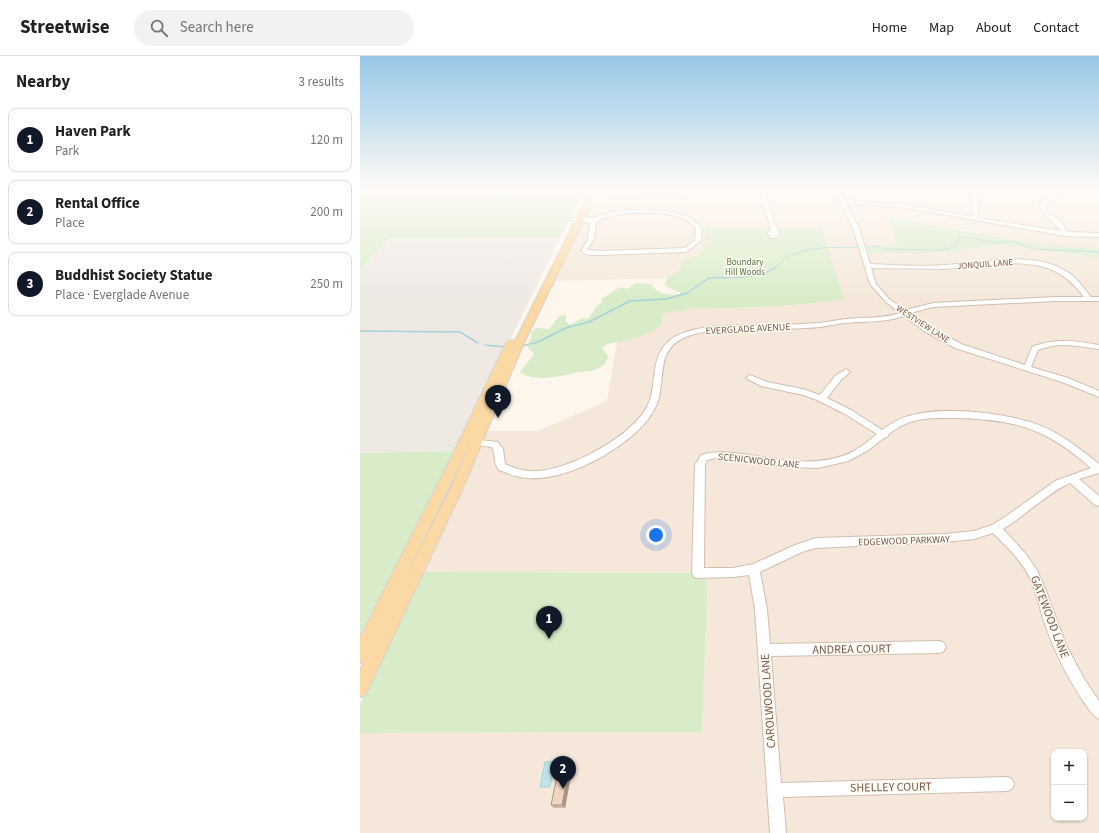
<!DOCTYPE html>
<meta charset="utf-8">
<style>
:root{--surface:#fff;--page:#f2f2f2;--text:#202124;--muted:#757577;--line:#e0e0e0;--accent:#111827}
body{margin:0;font-family:"Source Sans 3",sans-serif;background:var(--page);color:var(--text)}
.controls{position:absolute;right:12px;bottom:12px;display:grid;overflow:hidden;border-radius:8px;box-shadow:0 1px 3px #0004}
.controls button{width:36px;height:36px;display:grid;place-items:center;padding:0;border:0;border-bottom:1px solid var(--line);background:var(--surface);color:var(--text);font:20px sans-serif}
.you{position:absolute;left:296px;top:479px;width:14px;height:14px;margin:-10px;border:3px solid #fff;border-radius:50%;background:#1a73e8;box-shadow:0 0 0 6px #1a73e833}
.badge{display:grid;place-items:center;width:26px;height:26px;border-radius:50%;background:var(--accent);color:#fff;font-size:13px;font-weight:700}
.pin{position:absolute;translate:-50% -33px;filter:drop-shadow(0 1px 2px #0008)}
.pin::after{content:'';position:absolute;top:21px;width:14px;height:12px;background:inherit;clip-path:polygon(0 0,100% 0,50% 100%)}
.list{margin:0;padding:0;list-style:none}
h2{display:flex;justify-content:space-between;align-items:center;height:52px;margin:0;padding:0 16px;font-size:17px}
h2 small{font-size:13px;font-weight:400;color:var(--muted)}
.list li{display:grid;grid-template-columns:26px 1fr auto;gap:12px;align-items:center;box-sizing:border-box;height:64px;margin:0 8px 8px;padding:0 8px;border:1px solid var(--line);border-radius:8px}
.list b{display:block;font-size:15px;white-space:nowrap}
.list p{margin:0;font-size:13px;white-space:nowrap;color:var(--muted)}
.list em{font-size:13px;font-style:normal;color:var(--muted)}
.icon{flex:none;width:22px;height:22px;fill:none;stroke:currentColor;stroke-width:2;stroke-linecap:round;stroke-linejoin:round}
.map{position:relative;flex:none;width:739px;height:777px;overflow:hidden}
header{display:flex;align-items:center;gap:24px;box-sizing:border-box;height:56px;padding:0 20px;background:var(--surface);border-bottom:1px solid var(--line)}
header strong{font-size:19px}
nav{display:flex;gap:22px;margin-inline-start:auto;font-size:14px}
.search{width:280px;height:36px;background:var(--page);display:flex;align-items:center;gap:10px;box-sizing:border-box;padding:0 14px;border-radius:22px;color:var(--muted);font-size:15px}
main{display:flex}
aside{flex:1;background:var(--surface)}
.map>svg:first-child{display:block}
</style>
<header>
<strong>Streetwise</strong>
<div class="search"><svg class="icon" aria-label="search" viewBox="0 0 24 24"><circle cx="10" cy="10" r="6"/><path d="M15 15l6 6"/></svg>Search here</div>
<nav><a>Home</a><a>Map</a><a>About</a><a>Contact</a></nav>
</header>
<main>
<aside>
<h2>Nearby<small>3 results</small></h2>
<ul class="list">
<li><span class="badge">1</span><div><b>Haven Park</b><p>Park</p></div><em>120 m</em></li>
<li><span class="badge">2</span><div><b>Rental Office</b><p>Place</p></div><em>200 m</em></li>
<li><span class="badge">3</span><div><b>Buddhist Society Statue</b><p>Place · Everglade Avenue</p></div><em>250 m</em></li>
</ul>
</aside>
<div class="map">
<svg width="739" height="777" viewBox="0 0 739 777">
<rect width="100%" height="100%" fill="#fdf6ec"/>
<path fill="#f5e8da" fill-rule="evenodd" d="M233,134H739V193L713,192L663,185L528,160L537,191H505L508,197H580L643,189L739,202V777H0V677L342,676L348,517L63,516L125,375H178L247,345L257,286L287,278L301,269L303,265L301,261L302,258L308,256L322,255L337,252L344,253L422,250L484,244L345,172V190L339,199L327,203L319,215L307,222L192,225ZM694,696H724V762H694Z"/>
<polygon fill="#efe9e4" points="200,181 96,395 0,397 0,213 30,182"/>
<g fill="#d8ecc9">
<polygon points="0,134 221,134 218,146 200,181 30,182 0,213"/>
<path d="M528,160C598,173 668,190 739,193V202L643,189L580,197H508L505,190L537,191Z"/>
<path d="M345,171H461L484,244L422,250L344,253C335,251 330,254 322,255C315,256 309,255 302,258L301,261L303,265C296,280 263,285 247,288L242,292L248,300C247,306 245,309 239,312C233,316 225,315 218,316C202,320 174,327 160,316L174,298L167,290L171,282V276L176,272L189,273L199,260L206,259V266L210,269L223,262L228,263L237,250L242,247V243L260,231L268,233L275,227L291,228C296,238 310,240 320,238V236L315,235L305,229L307,222L319,215L322,207L327,203L339,199L345,190Z"/>
<polygon points="96,395 0,595 0,397"/>
<polygon points="63,516 348,517 342,676 0,677 0,648"/>
</g>
<polygon fill="#bfe3e8" stroke="#a5d3da" points="195,705 190,731 180,731 185,706"/>
<g fill="none" stroke-linecap="round" stroke-linejoin="round">
<g stroke="#a5d3da" stroke-width="1">
<polyline points="505,191 517,190 524,193 582,194 588,193 595,189 598,184 605,181 631,186 656,186 672,193 739,196"/>
<path d="M413,213C418,211 420,206 425,203C445,189 475,192 499,191"/>
</g>
<g stroke="#a5d3da" stroke-width="1.5">
<polyline points="0,275 100,276 118,287"/>
<polyline points="125,289 146,291"/>
<polyline points="162,290 178,286 206,272 229,266 270,245 306,243 327,237 349,222 386,221 403,218 415,212"/>
</g>
<g stroke="#d1beb0" stroke-width="2">
<g id="minor">
<polygon points="246,134 250,134 251,137 254,138 318,139 323,138 324,134 328,134 329,139 318,143 253,142 246,139"/>
<polygon points="399,134 404,134 415,169 420,178 415,182 411,182 407,177 411,173"/>
<path d="M475,134H480L484,144L547,149L612,161L613,139L595,134L615,136L617,134H622L618,138V162L701,175C696,166 677,158 680,147L710,134H718L685,148L686,155L702,167L707,176L739,177V181L706,180L547,152L486,147L500,175L510,208C535,209 561,211 586,209C625,206 680,193 713,220C720,226 725,234 731,241H739V245H695L573,251L550,257L570,271L601,288L665,309L672,291C695,282 716,285 739,289V293C718,290 698,285 678,294L671,311L708,322L739,335V341L702,326L595,292L564,275L544,260C524,267 505,265 484,267C476,268 468,270 460,271C437,273 414,273 391,274C371,274 347,273 328,280C297,292 305,315 299,341C297,350 291,360 285,367C257,399 189,436 147,417C145,416 141,415 139,414C133,408 136,398 132,391L108,388L107,386L108,384L111,383L138,386L143,393L145,408C156,413 165,416 177,415C210,414 274,379 288,349C298,327 289,301 310,284C332,267 377,270 404,269C422,269 441,268 459,267C468,266 477,264 486,263C504,261 522,263 540,257L526,246L510,228L494,175ZM645,207C680,207 702,211 724,241H695L573,247L546,254L530,244L516,228L511,212L584,213Z"/>
<path d="M268,154C288,154 330,152 342,172L341,185L326,196L241,199C234,199 227,200 221,195L228,183L230,167L210,164V162L236,161L252,156ZM268,157C290,157 320,154 336,172L335,184L325,192L241,195L227,194L234,183L236,167L242,162Z"/>
<path d="M486,313L490,316L481,324L467,342L491,354L522,374C531,368 539,362 549,360C585,349 659,357 692,375C709,384 724,396 739,408V417L719,423L739,440V450L735,449L710,427C686,438 666,459 643,473L665,497L677,514L685,532L706,589L723,621L739,645V663C732,660 728,651 723,645C708,622 695,597 686,571C680,555 677,537 670,522C661,504 647,491 633,477L614,483L585,486L456,492L442,496L400,516L407,553L410,588L580,585L584,587L586,591L584,595L580,597L411,600L421,727L647,721L652,723L654,728L652,733L647,735L423,741L426,777H410L395,553L389,519L373,521L338,522L334,521L332,517L335,409L341,399C357,394 373,397 389,399C422,404 460,412 492,396C501,391 509,385 517,378L485,358L457,344L443,339L401,330L386,322L390,319L407,326L443,333L460,339L475,320ZM593,362C653,363 685,371 731,412L695,425L648,459L632,469L614,475L585,478L456,482L435,489L393,508L373,512H344L345,409L347,404L356,402L429,411L458,412L488,405L507,395L524,382L527,381C529,377 533,375 536,373C554,361 573,362 593,362Z"/>
</g>
</g>
<g stroke="#dad1cd" stroke-width="2">
<path id="major" d="M228,134H234L229,153L163,289L102,434L6,638L0,641V614L4,606L0,607V582L91,402L146,287L151,284L155,285L221,153ZM112,383L90,434L42,529L103,402Z"/>
</g>
<use href="#minor" fill="#fff" fill-rule="evenodd"/>
<use href="#major" fill="#fbd9a5" fill-rule="evenodd"/>
</g>
<polygon fill="#d1b7a8" points="209,711 212,714 205,752 194,752 191,749"/>
<polygon fill="#aa9588" points="209,711 212,714 205,752 202,749"/>
<polygon fill="#f3d5c3" stroke="#aa9588" points="199,711 209,711 202,749 191,749"/>
<linearGradient id="sky" x2="0" y2="1"><stop stop-color="#97c7e8"/><stop offset="0.55" stop-color="#fefbf6"/><stop offset="1" stop-color="#fefbf6" stop-opacity="0"/></linearGradient>
<rect width="739" height="243" fill="url(#sky)"/>
<g text-anchor="middle" stroke-width="3" stroke-linejoin="round" paint-order="stroke">
<g font-size="9" fill="#537a41" stroke="#fffaf3">
<text x="385" y="209">Boundary<tspan x="385" dy="10">Hill Woods</tspan></text>
</g>
<g font-size="9" fill="#7a5c4d" stroke="#fffaf3">
<text transform="translate(625 208) rotate(-4)" y="3">JONQUIL LANE</text>
<text transform="translate(563 268) rotate(33)" y="3">WESTVIEW LANE</text>
</g>
<g font-size="10" fill="#7a5c4d" stroke="#fffaf3">
<text transform="translate(388 272) rotate(-3)" y="4">EVERGLADE AVENUE</text>
<text transform="translate(399 404) rotate(6)" y="4">SCENICWOOD LANE</text>
<text transform="translate(544 484) rotate(-2)" y="4">EDGEWOOD PARKWAY</text>
</g>
<g font-size="12" fill="#7a5c4d" stroke="#fffaf3">
<text transform="translate(690 561) rotate(69)" y="4">GATEWOOD LANE</text>
<text transform="translate(492 593) rotate(-1)" y="4">ANDREA COURT</text>
<text transform="translate(408 645) rotate(-94)" y="4">CAROLWOOD LANE</text>
<text transform="translate(531 731) rotate(-1)" y="4">SHELLEY COURT</text>
</g>
</g>
</svg>
<div class="controls">
<button>+</button>
<button>−</button>
</div>
<div class="you"></div>
<div class="pin badge" style="left:189px;top:583px">1</div>
<div class="pin badge" style="left:203px;top:733px">2</div>
<div class="pin badge" style="left:138px;top:362px">3</div>
</div>
</main>
